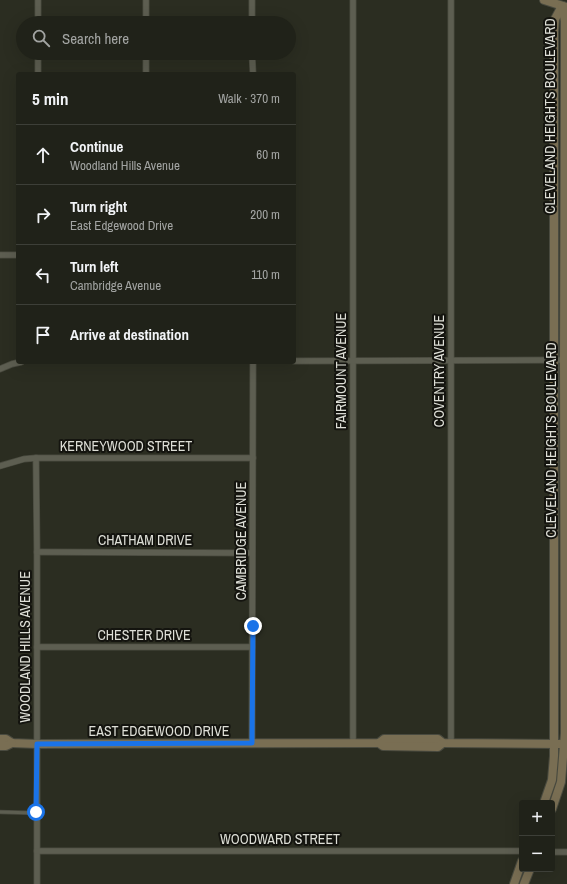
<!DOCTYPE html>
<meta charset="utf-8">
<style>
:root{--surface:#202219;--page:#282a22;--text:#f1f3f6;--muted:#a2a4a2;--line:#3d3f38}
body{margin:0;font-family:"Archivo Narrow",sans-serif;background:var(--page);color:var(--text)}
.controls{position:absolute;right:12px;bottom:12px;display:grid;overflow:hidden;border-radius:4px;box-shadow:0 4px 16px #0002}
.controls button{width:36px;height:36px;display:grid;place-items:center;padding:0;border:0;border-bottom:1px solid var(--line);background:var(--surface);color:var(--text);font:20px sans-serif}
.stop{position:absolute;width:12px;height:12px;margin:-9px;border:3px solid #1a73e8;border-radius:50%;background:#fff}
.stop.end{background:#1a73e8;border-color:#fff;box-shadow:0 1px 4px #0008}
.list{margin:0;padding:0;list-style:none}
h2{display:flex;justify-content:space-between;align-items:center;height:52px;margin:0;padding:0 16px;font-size:17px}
h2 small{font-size:13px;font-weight:400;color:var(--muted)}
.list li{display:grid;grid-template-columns:26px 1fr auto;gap:12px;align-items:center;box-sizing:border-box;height:60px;padding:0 16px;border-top:1px solid var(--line)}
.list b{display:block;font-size:15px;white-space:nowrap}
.list p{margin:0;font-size:13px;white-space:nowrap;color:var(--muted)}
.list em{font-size:13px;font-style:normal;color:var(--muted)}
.icon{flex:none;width:22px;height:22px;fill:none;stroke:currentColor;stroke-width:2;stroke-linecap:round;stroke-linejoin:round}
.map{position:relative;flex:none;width:567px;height:884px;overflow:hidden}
.search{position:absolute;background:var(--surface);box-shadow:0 4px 16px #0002;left:16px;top:16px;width:280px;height:44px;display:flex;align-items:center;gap:10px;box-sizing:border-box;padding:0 14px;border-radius:22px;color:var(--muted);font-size:15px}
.panel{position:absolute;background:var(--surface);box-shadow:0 4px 16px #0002;left:16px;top:72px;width:280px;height:292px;border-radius:4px}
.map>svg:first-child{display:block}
</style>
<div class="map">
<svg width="567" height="884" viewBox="0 0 567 884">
<rect width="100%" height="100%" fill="#2b2d21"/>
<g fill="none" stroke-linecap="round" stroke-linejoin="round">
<g stroke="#494a3f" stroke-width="4.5">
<polyline id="lane" points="0,812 36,813"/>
</g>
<g stroke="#494a3f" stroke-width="7">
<g id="street">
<polyline points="38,0 38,23"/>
<polyline points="252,0 252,23"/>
<polyline points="353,0 353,743"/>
<polyline points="146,23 146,0"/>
<polyline points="252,53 253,74"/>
<polyline points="38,74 38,53"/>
<polyline points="146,74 146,53"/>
<polyline points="0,255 18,255"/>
<polyline points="294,361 567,360"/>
<polyline points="0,369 12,364 21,362"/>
<polyline points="36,458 37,552 37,884"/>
<polyline points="0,466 24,459 36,458 253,458"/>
<polyline points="37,552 252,553"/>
<polyline points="37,647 252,647"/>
<polyline points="252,743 253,362"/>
<polyline points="451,743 451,0"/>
<polyline points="37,851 522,851"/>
<polyline points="552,852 567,852"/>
</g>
</g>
<g stroke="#494a3f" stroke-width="10">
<g id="secondary">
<polyline points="544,0 566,7"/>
<polyline points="0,739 6,739 12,743 37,744 379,743 384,739 438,739 443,743 560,744"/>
<polyline points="379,743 383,746 438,747 443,743"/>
<polyline points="0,746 6,746 12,743"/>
<polyline points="544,803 552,780 554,756 554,32 555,19 562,6"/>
<polyline points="552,809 561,782 565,733 564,360 565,59 565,21 562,6"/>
<polyline points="514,884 522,861"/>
<polyline points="524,884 530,869"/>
</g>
</g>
<use href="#lane" stroke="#5d5e51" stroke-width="3"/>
<use href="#street" stroke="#5d5e51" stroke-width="5.5"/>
<use href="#secondary" stroke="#796e53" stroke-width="8"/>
</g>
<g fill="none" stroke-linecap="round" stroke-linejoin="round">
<polyline stroke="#1a73e8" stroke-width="5" points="36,812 37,744 252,743 253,626"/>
</g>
<g text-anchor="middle" stroke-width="4" stroke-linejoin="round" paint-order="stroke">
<g font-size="14" fill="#dedfd7" stroke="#14140f">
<text transform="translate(550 116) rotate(-90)" y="5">CLEVELAND HEIGHTS BOULEVARD</text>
<text transform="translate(341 371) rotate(-90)" y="5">FAIRMOUNT AVENUE</text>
<text transform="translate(439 371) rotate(-90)" y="5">COVENTRY AVENUE</text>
<text transform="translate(551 440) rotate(-90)" y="5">CLEVELAND HEIGHTS BOULEVARD</text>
<text x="126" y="451">KERNEYWOOD STREET</text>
<text x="145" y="545">CHATHAM DRIVE</text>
<text transform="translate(241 541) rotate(-90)" y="5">CAMBRIDGE AVENUE</text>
<text x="144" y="640">CHESTER DRIVE</text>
<text transform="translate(25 647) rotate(-90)" y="5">WOODLAND HILLS AVENUE</text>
<text x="159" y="736">EAST EDGEWOOD DRIVE</text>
<text x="280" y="844">WOODWARD STREET</text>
</g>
</g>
</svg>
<div class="controls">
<button>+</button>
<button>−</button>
</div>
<div class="stop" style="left:36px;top:812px"></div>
<div class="stop end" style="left:253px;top:626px"></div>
<div class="search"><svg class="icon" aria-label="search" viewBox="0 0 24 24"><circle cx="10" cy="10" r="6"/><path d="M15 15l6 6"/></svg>Search here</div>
<section class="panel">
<h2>5 min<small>Walk · 370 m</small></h2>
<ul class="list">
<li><svg class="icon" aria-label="ahead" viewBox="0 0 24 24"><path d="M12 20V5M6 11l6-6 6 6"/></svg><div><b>Continue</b><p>Woodland Hills Avenue</p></div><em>60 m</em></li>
<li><svg class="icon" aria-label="right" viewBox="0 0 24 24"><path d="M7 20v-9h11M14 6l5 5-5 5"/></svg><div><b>Turn right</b><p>East Edgewood Drive</p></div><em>200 m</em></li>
<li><svg class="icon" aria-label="left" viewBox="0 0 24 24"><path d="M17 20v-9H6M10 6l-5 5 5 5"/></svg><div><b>Turn left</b><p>Cambridge Avenue</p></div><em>110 m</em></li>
<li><svg class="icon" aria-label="arrive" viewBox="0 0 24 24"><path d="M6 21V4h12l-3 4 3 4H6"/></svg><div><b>Arrive at destination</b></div></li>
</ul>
</section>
</div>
